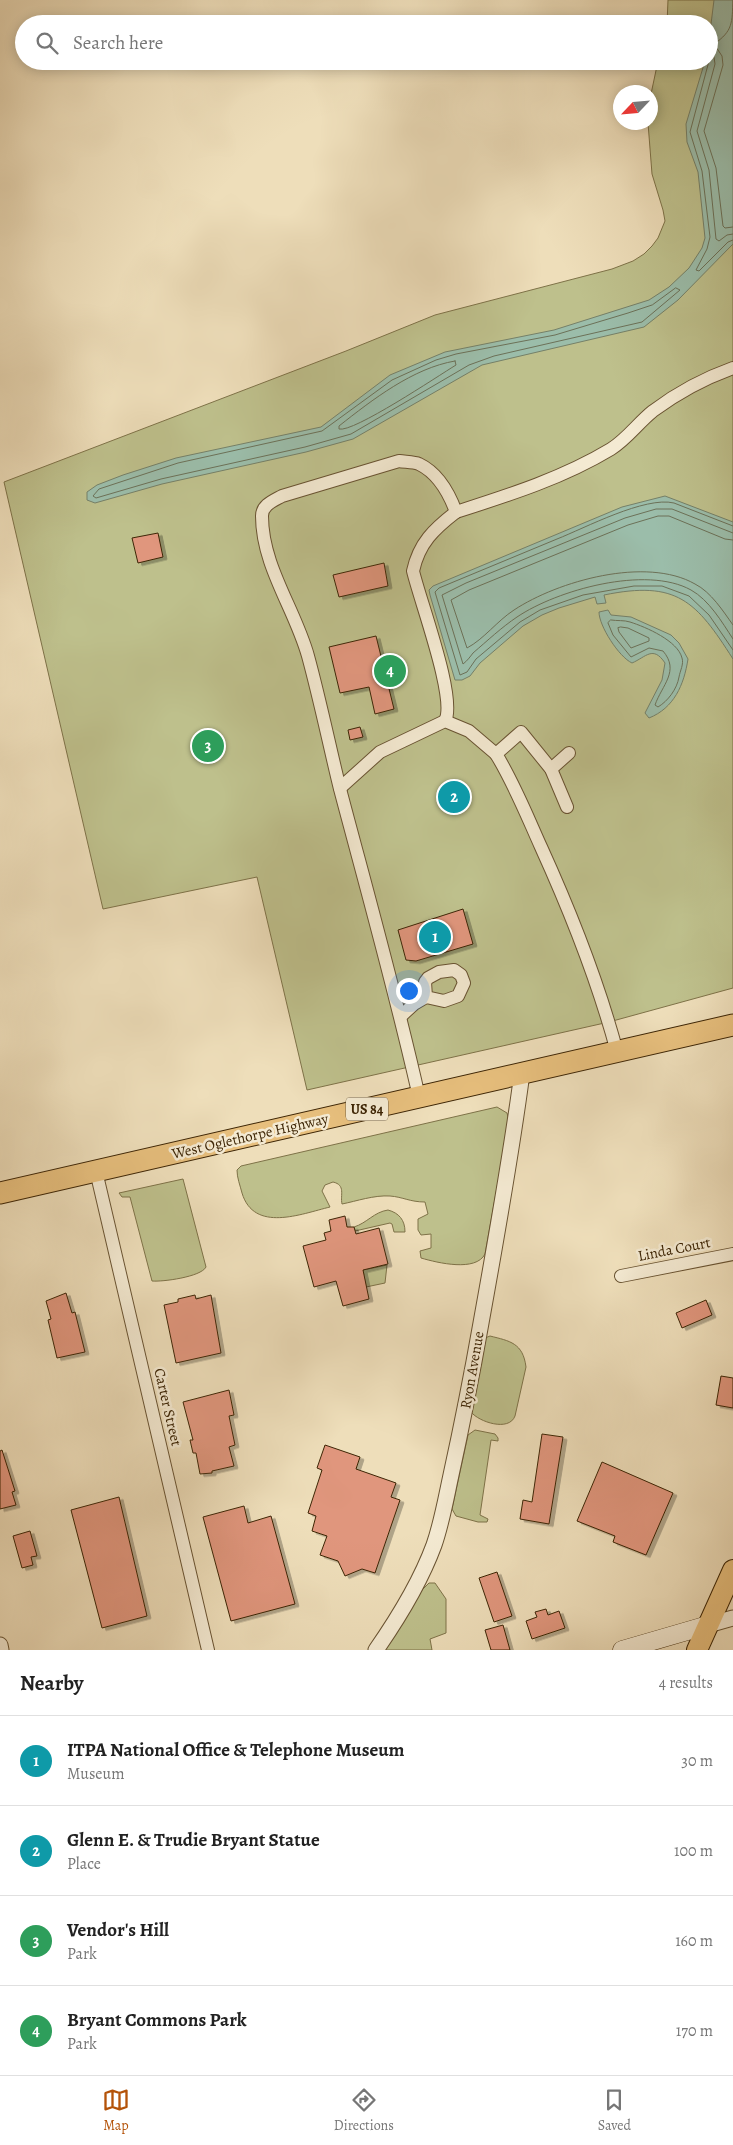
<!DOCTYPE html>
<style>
:root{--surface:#fff;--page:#f2f2f2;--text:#222;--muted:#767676;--line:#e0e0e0;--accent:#b45309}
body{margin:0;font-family:Alegreya,serif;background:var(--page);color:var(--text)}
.compass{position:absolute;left:613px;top:85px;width:45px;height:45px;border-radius:50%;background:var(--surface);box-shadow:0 2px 12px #0003;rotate:244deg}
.you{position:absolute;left:408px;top:990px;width:18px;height:18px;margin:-12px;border:4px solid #fff;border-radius:50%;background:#1a73e8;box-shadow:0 0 0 8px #1a73e833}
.badge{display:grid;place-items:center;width:32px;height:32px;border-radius:50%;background:var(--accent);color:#fff;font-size:16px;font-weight:700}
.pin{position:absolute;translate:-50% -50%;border:2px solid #fff;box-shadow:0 1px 5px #0006}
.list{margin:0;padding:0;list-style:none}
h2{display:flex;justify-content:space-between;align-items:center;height:65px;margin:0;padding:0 20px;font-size:21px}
h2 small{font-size:16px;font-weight:400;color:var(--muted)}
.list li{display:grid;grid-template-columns:32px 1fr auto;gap:15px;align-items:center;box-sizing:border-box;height:90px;padding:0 20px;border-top:1px solid var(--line)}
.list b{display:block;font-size:19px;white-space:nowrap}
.list p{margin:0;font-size:16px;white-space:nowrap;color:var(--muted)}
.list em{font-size:16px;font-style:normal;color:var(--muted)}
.icon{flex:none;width:28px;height:28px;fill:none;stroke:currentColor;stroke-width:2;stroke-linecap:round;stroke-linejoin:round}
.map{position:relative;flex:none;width:733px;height:1650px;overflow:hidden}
.search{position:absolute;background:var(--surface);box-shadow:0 2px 12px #0003;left:15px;right:15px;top:15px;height:55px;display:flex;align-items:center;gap:12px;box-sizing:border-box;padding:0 18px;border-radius:28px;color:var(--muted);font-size:19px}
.sheet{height:425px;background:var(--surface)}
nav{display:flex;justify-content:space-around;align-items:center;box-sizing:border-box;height:70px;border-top:1px solid var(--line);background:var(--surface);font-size:14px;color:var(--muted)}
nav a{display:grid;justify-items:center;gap:2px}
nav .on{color:var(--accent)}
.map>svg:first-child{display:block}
</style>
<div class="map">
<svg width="733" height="1650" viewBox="0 0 733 1650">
<defs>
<filter id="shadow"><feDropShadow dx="4" dy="2.5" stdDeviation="0" flood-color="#0004"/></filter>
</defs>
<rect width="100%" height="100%" fill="#eedeba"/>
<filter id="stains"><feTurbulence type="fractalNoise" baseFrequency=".004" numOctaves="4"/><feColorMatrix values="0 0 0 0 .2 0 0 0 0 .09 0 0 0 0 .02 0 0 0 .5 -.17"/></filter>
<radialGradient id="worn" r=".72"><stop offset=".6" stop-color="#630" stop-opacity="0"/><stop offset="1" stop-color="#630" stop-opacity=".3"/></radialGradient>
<g fill="#bec08c" stroke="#7e7248">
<polygon points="668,0 733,0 733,988 609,1022 307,1090 257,877 103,909 4,482 346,351 435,315 612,269 633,261 644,254 652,246 658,238 665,221 663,210 652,174 648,123 650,122 651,94 658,61 709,61 709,24 667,24"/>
<path d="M497,1107L507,1113L509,1121L485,1254C476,1272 438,1263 421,1258L420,1251L431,1248V1234L421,1235L418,1230V1219L428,1214L425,1202C410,1202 403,1197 390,1196C374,1195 357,1201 342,1204C340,1195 346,1185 333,1182L325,1185L322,1191L330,1207C301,1214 254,1233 242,1193C240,1185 237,1178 237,1170L241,1166Z"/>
<path d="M183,1179L206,1267C201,1277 162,1282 152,1281L130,1197H122L119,1193Z"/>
<path d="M388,1210C399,1213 405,1220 405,1232H394L392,1224L390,1223L355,1231L354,1227C367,1223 374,1212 388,1210Z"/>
<polygon points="387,1265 385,1283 366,1287 363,1270"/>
<path d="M490,1336C510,1341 523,1343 526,1367L515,1416C509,1432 479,1422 471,1412L485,1338Z"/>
<polygon points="475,1430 495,1434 498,1438 498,1441 491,1440 480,1515 488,1519 487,1522 478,1522 456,1516 452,1509 468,1435"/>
<polygon points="429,1583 435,1583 446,1599 446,1633 430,1639 432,1650 385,1650 422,1590"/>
</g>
<g fill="#9bbdaa" stroke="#758068">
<polygon points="714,0 733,0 733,244 678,300 644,327 482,365 353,439 306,452 162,484 95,503 87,500 87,492 97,485 123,475 176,458 321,427 390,375 445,352 554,330 649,300 669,287 689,268 702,248 705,238 698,172 687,142 686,124 705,61 709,61 709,40"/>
<path d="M665,496L733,522V659C696,601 677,580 604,595L606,603L597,604L595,597L559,608L542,615L523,626L480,663L470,676L462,680H455L430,595L429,590L433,586L622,507Z"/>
<path d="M608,610L611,615L631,617L671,635L679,643L688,659C684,685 674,708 649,718L645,713L662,680L665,663C653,645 646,657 632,663C619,657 599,626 599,612Z"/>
</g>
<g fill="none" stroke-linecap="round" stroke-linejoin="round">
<g stroke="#6c7158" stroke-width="1">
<path d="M733,0C732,23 733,31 714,44L722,56L723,65L704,131L716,168L723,226L725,228L733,227"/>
<polyline points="709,52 714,57 715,64 697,131 709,170 716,239 719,241 727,235 733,234"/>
<polyline points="709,61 690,132 702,171 710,237 707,249 696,270 699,271 728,242 733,240"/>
<polygon points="676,288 680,290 642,322 494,356 469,365 351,434 305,447 161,479 96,498 93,496 99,489 178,463 322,431 392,380 436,360 456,354 555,335 628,313 652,305"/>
<path d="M455,361L456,365C438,376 353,433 339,429V426C372,400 413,368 455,361Z"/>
<path d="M733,526L674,503C645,496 585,528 557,539C526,552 494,565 463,578L439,588L435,592L460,675L467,672L476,659L520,622L540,610L583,595L634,586H662L689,596L709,615L733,650"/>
<path d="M733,533L672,509H656L625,518L466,583L442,595L463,664C467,661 470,657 473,653C487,641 502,627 517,617C557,590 646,565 691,590C709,600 722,622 733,639"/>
<path d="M733,540L725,539L669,516H658L628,525L469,590L451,600L467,648C484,639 497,621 514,610C558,581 646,556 695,584C711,592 723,611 733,625"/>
<path d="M611,620C617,621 624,620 630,622C646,627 678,641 682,658C684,664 680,671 679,677C677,689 668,701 658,707L655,705C662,685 680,671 663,651L649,648L631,657L613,635L608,623Z"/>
<polygon points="621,627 628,628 649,638 649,641 631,648 619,632 618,628"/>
</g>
</g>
<g fill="#e0967d" stroke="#3d2505" filter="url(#shadow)">
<polygon points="158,533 163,557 138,563 132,538"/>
<polygon points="384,563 388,586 339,597 333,575"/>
<polygon points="376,636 394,709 375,714 369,687 340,693 329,647"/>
<polygon points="360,727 363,737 350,740 348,730"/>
<polygon points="463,909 473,944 416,961 406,960 398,930"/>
<polygon points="345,1216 347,1227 354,1227 356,1234 379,1228 388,1264 363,1270 369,1299 343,1306 336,1281 314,1287 303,1246 326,1240 324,1233 331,1231 329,1220"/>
<polygon points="66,1293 72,1313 75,1312 85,1352 57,1358 48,1320 51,1319 46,1301"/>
<polygon points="195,1295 196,1299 211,1295 221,1353 176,1363 164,1305 178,1302 178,1299"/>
<polygon points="706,1300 712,1315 682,1328 676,1313"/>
<polygon points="721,1376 733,1378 733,1408 716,1405"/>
<polygon points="229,1390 234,1415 229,1416 235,1445 229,1447 234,1466 212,1471 212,1473 200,1474 196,1453 193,1453 190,1440 193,1440 183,1402"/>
<polygon points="542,1434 563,1437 549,1524 520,1519 523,1500 532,1502"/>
<polygon points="325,1445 360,1457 356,1469 396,1483 391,1497 400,1500 375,1573 362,1569 345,1576 338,1561 320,1555 327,1536 312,1531 316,1516 308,1513 322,1470 317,1468"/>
<polygon points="2,1450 15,1491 12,1492 16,1505 0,1509 0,1451"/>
<polygon points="602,1462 673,1493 646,1555 613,1542 615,1536 577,1521"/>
<polygon points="119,1497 147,1616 102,1628 71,1510"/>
<polygon points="244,1506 248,1523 271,1516 295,1604 231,1621 203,1517"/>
<polygon points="30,1531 37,1556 31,1557 33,1565 22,1568 13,1536"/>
<polygon points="497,1572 512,1616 494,1622 479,1578"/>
<polygon points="546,1609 548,1615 559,1611 565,1628 532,1639 526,1621 537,1617 535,1612"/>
<polygon points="503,1625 510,1650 491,1650 485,1630"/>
</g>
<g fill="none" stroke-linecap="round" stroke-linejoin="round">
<g stroke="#695332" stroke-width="14">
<g id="minor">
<path d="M445,721C457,699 420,601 413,571C419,543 434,529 456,512"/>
<path d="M496,754C514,783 527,816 541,847C571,913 598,981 617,1052"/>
<polyline points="551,769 569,753"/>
<polyline points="340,788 380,752 445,721 469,731 496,754 521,732 551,769 567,807"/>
<polyline points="401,1016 414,1004 426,997 444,1001 458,996 464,983 461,975 454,970 439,972 428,978 425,982 426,997"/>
<path d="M419,1097C396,994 367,891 340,789C329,744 320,700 308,656C295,609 262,566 262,516C262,505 273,501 282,496L399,461C405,462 414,462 419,464C438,473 449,493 456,512C509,495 563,478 611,449C627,439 638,423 653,411C677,393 705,378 733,368"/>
<polyline points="96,1171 208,1650"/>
<polyline points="621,1276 733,1254"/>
</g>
</g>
<g stroke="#695332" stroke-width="17">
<g id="tertiary">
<polyline points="708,1625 733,1618"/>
<polyline points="0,1645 1,1650"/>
<path d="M376,1650C399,1617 420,1583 434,1545C442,1522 446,1498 451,1475C462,1425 472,1374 481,1323C496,1240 511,1157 522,1073"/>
</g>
</g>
<g stroke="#3d2505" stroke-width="19">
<polyline id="secondary" points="622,1650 708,1625"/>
</g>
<g stroke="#3d2505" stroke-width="22">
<polyline id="primary" points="697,1650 733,1570"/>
</g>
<g stroke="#3d2505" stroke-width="23">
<polyline id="trunk" points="0,1193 733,1025"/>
</g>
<use href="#minor" stroke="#f4ead2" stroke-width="12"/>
<use href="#tertiary" stroke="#f4ead2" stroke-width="15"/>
<use href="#secondary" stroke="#f4ead2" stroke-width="18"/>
<use href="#primary" stroke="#e7bf7d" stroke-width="20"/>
<use href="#trunk" stroke="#e7bf7d" stroke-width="21"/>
</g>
<g text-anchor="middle" stroke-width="5" stroke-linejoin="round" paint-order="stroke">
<rect fill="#f4ead2" stroke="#746042" stroke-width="1" x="346" y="1097.5" width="42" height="23" rx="4"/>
<g font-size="14" font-weight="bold" fill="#3d2505">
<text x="367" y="1114">US 84</text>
</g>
<g font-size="15" fill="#3d2505" stroke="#f4ead2">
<text transform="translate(250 1136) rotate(-13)" y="5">West Oglethorpe Highway</text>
<text transform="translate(674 1249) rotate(-11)" y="5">Linda Court</text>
<text transform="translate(472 1370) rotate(-80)" y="5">Ryon Avenue</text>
<text transform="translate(168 1407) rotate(77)" y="5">Carter Street</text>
</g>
</g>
<rect width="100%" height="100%" filter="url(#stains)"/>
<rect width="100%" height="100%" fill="url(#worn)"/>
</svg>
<svg class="compass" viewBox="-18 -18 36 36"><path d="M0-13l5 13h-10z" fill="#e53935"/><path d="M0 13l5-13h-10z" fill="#767676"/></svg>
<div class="you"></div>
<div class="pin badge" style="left:435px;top:937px;background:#0f9aa8">1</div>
<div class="pin badge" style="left:454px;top:797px;background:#0f9aa8">2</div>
<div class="pin badge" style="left:208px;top:746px;background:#2e9e5b">3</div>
<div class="pin badge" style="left:390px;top:671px;background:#2e9e5b">4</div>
<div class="search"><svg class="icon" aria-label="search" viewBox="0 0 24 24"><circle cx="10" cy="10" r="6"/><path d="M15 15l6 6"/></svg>Search here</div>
</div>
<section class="sheet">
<h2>Nearby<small>4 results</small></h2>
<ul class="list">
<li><span class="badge" style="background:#0f9aa8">1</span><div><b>ITPA National Office &amp; Telephone Museum</b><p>Museum</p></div><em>30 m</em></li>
<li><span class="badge" style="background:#0f9aa8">2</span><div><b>Glenn E. &amp; Trudie Bryant Statue</b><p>Place</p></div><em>100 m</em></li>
<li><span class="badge" style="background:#2e9e5b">3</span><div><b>Vendor's Hill</b><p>Park</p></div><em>160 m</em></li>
<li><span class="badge" style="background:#2e9e5b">4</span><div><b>Bryant Commons Park</b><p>Park</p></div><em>170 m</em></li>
</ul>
</section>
<nav>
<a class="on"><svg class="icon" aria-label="map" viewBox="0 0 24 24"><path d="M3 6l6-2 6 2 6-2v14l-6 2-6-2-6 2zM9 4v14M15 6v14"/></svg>Map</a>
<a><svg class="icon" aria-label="directions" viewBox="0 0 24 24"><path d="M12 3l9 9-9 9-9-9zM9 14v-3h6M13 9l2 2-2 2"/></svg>Directions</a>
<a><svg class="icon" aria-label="saved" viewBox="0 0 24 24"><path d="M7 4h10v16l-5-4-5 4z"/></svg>Saved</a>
</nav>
